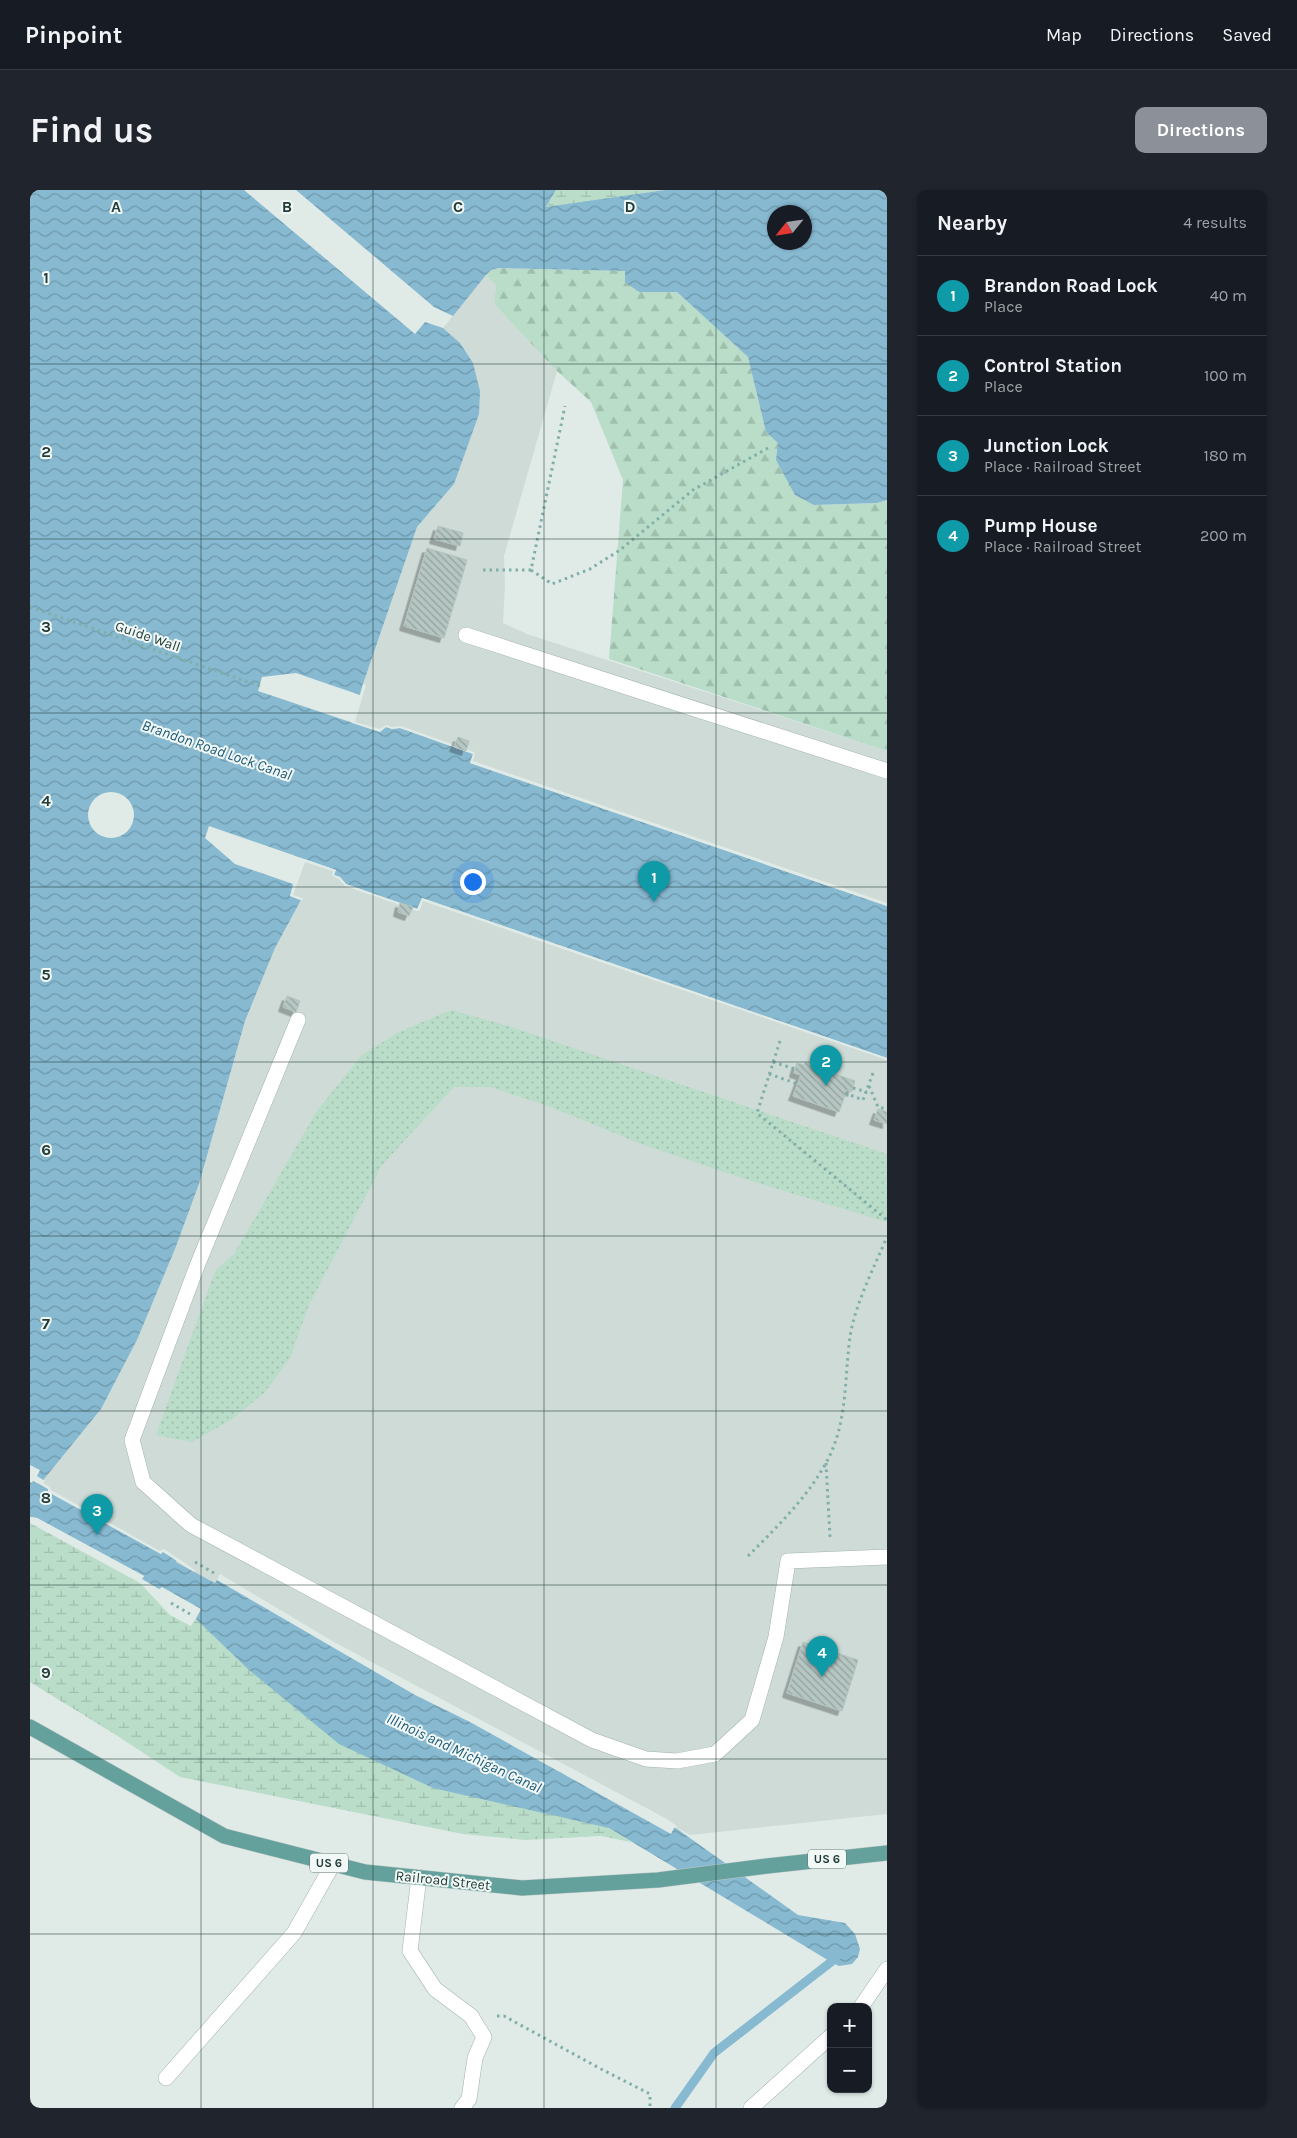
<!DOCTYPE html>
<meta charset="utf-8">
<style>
:root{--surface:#171b24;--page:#20242c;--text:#f1f3f6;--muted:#9ea1a6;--line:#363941;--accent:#8c9099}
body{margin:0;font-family:Karla,sans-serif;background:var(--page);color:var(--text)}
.controls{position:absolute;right:15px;bottom:15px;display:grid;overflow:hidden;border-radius:10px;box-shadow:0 1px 4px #0004}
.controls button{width:45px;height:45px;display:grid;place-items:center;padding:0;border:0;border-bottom:1px solid var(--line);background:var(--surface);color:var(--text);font:25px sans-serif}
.compass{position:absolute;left:737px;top:15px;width:45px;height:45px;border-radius:50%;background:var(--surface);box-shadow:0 1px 4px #0004;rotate:240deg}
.you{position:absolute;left:442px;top:691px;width:18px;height:18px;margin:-12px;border:4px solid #fff;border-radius:50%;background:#1a73e8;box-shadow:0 0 0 8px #1a73e833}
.badge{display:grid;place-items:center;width:32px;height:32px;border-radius:50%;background:var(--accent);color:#fff;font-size:16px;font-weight:700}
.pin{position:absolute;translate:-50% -41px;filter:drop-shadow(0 1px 2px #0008)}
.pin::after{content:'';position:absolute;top:26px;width:18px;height:15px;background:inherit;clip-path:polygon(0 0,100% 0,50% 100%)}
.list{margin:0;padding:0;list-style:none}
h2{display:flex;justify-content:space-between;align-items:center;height:65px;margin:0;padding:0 20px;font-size:21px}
h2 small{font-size:16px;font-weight:400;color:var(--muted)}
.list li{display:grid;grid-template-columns:32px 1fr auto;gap:15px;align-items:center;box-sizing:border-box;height:80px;padding:0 20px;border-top:1px solid var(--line)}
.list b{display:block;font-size:19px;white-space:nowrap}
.list p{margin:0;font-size:16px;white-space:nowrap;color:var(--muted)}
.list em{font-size:16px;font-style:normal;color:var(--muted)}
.map{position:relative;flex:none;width:857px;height:1918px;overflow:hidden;border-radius:10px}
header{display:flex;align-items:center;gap:30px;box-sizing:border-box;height:70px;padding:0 25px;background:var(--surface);border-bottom:1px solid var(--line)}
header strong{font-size:24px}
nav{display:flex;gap:28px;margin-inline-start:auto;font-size:18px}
.intro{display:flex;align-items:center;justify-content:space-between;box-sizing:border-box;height:120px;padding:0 30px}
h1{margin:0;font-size:35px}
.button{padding:12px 22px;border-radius:10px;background:var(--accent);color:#fff;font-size:18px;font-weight:700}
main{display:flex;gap:30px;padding:0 30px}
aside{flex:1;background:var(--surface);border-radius:10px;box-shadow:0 1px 4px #0004}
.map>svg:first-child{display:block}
</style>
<header>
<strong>Pinpoint</strong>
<nav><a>Map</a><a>Directions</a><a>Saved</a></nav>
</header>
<div class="intro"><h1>Find us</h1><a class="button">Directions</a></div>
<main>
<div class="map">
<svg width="857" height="1918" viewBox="0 0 857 1918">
<defs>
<pattern id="grass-dots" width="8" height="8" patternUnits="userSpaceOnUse" patternTransform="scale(1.25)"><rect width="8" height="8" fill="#b9ddc9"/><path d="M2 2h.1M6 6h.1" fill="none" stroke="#9fbfad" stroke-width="1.8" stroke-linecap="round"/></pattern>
<pattern id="forest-firs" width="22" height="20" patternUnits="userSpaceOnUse" patternTransform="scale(1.25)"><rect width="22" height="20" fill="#b9ddc9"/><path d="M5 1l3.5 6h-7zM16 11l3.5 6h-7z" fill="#9fbfad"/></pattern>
<pattern id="wetland-marsh" width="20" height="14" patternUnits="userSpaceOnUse" patternTransform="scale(1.25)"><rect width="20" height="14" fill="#b9ddc9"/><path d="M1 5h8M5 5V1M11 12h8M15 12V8" fill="none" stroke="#9fbfad"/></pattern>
<pattern id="water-waves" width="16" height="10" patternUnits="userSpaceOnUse" patternTransform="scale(1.25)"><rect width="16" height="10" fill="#87b9d1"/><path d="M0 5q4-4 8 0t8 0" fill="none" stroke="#6e98ab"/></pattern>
<pattern id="building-back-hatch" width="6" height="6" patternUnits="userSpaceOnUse" patternTransform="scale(1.25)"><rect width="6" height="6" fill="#b6c6c2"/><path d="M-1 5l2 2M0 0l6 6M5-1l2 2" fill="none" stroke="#94a29f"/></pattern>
<filter id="shadow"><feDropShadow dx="-4.5" dy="4.5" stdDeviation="0" flood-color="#0004"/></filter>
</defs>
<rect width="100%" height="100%" fill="#e0ebe8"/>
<g fill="#cedbd7">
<polygon points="456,85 466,95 464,114 527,181 474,366 475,394 473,433 497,444 857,561 857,716 322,533 333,494 387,337 424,294 430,153 413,138"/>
<polygon points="274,669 306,680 316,694 383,717 392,708 857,868 857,1624 660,1645 131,1364 18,1302 9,1294 71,1219 107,1150 145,1059 169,994 215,831 245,758 271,710 260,706"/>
</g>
<polygon fill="url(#grass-dots)" points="421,820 478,836 857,964 857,1032 718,990 611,954 521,917 460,897 424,897 352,975 279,1115 260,1168 235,1202 201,1230 162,1252 126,1245 185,1081 204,1064 287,921 332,865 369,842"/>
<polygon fill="url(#forest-firs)" points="468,78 596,81 609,102 647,102 718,167 736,242 749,253 784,315 847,313 857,310 857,561 579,469 593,290 561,212 527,181 464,114 466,95 456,85 461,80"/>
<g fill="url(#wetland-marsh)">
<polygon points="526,0 635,0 516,18"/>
<polygon points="0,1333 110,1393 140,1425 161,1436 171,1420 233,1411 601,1652 571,1646 495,1650 433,1644 150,1587 86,1545 0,1492"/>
</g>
<g fill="url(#water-waves)" fill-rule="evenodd">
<polygon points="0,0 214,0 385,144 395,132 413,138 430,153 443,173 450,201 449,224 424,294 387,337 333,494 322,533 350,542 356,537 362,539 370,538 443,564 440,573 857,716 857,868 392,708 388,719 316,694 310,687 304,685 306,680 274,669 260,706 271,710 245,758 215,831 169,994 145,1059 107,1150 71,1219 10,1294 18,1299 19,1302 131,1364 132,1361 147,1370 146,1372 185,1393 189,1387 303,1454 636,1631 768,1725 815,1733 825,1744 830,1759 828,1767 822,1774 809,1776 801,1772 579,1638 403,1598 309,1554 219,1480 166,1429 171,1419 132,1397 129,1399 112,1389 114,1386 7,1328 0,1327"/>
<path d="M266,0H526L516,17L635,0H857V310L847,313L784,315L765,305L746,270L748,253L736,242L718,167L647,102H609L595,92V81L468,78L461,80L456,85L423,126L404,117ZM774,22V52H744V22Z"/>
</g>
<g fill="#e0ebe8">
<polygon points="266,483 330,505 333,494 336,495 325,532 350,539 356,535 362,537 371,536 444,562 445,564 443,571 857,713 857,716 440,573 443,564 370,538 362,539 356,537 350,542 228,501 232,487"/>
<circle cx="81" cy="625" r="23"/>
<polygon points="179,636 306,680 304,685 310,687 316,694 387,719 392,708 857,868 857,870 393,711 390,720 387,721 315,696 309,689 302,686 303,681 275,672 263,705 272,708 273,711 260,706 263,694 205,674 175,648"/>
<polygon points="0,1275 10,1280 7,1286 15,1291 13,1293 20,1297 21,1300 130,1361 134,1359 165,1380 164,1382 133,1362 131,1364 18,1302 18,1299 9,1294 3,1291 2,1293 0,1292"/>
<polygon points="0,1327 7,1328 114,1386 112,1389 111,1392 111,1387 6,1331 0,1330"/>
<polygon points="190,1384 304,1452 637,1629 648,1637 644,1638 641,1644 440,1532 385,1505 187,1390"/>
</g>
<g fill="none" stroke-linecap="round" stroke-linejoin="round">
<polyline stroke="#87b9d1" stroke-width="9" points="645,1918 684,1863 801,1772 809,1764"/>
</g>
<g fill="url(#building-back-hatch)" stroke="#b3c5c0" filter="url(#shadow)">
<polygon points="408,336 433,343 430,356 404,349"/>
<polygon points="397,358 437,370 414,448 374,436"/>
<polygon points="428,547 439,551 436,561 424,557"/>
<polygon points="370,713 383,717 379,726 368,722"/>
<polygon points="257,806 270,811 266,822 253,817"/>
<polygon points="775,872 788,876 789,873 806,878 805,884 825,891 822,902 817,900 809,922 763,906 771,885 764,883 765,879 767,873 774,875"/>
<polygon points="848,919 857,922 857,934 844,930"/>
<polygon points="773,1452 828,1470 812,1521 757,1503"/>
</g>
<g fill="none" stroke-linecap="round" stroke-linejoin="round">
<g stroke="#a3b3b0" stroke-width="16">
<g id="minor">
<polyline points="436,445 857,581"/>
<polyline points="268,830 167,1076 102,1250 113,1292 161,1335 562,1550 616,1569 647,1571 685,1564 722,1530 746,1447 758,1371 857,1367"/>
<polyline points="389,1687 380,1761 405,1799 441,1826 454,1847 445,1868 439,1909 432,1918"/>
<polyline points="831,1817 857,1779"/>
<polyline points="136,1888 264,1743 303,1674"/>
<polyline points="721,1918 801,1846"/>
</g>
</g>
<g stroke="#c1c8c8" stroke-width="16">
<polyline id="major" points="0,1537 194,1646 335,1682 492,1698 628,1690 737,1676 857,1663"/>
</g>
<g stroke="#80afa8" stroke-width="3" stroke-dasharray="2.5 4" stroke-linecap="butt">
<polyline points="453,380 501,380 535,216"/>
<polyline points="501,380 522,394 560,379 590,360 663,300 738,258"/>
<polyline points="0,417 230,496"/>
<polyline points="750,851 727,923 857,1030"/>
<polyline points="743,872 765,879"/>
<polyline points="739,884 768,894"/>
<polyline points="839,896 848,917 857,919"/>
<polyline points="823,898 837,902"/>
<polyline points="815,903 833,910 843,883"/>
<polyline points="796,1273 800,1347"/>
<path d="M718,1366C746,1338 776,1309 796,1273C818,1233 814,1191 820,1147C824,1117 845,1075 857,1047"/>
<polyline points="165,1372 184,1383"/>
<polyline points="141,1413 160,1424"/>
<polyline points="467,1826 474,1826 571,1879 620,1904 620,1918"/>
</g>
<use href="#minor" stroke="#fff" stroke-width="15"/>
<use href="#major" stroke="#64a19c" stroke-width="15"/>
</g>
<path fill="none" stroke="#213c39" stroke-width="1" stroke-opacity="0.55" d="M171,0V1918M343,0V1918M514,0V1918M686,0V1918M0,174H857M0,349H857M0,523H857M0,697H857M0,872H857M0,1046H857M0,1221H857M0,1395H857M0,1569H857M0,1744H857"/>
<g text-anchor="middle" stroke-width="4" stroke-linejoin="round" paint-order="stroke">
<g fill="#f1f8f5" stroke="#5f7471" stroke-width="1">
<rect x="778" y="1659.5" width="38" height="19" rx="4"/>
<rect x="280" y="1663.5" width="38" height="19" rx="4"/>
</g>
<g font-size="12" font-weight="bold" fill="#213c39">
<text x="797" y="1673">US 6</text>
<text x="299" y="1677">US 6</text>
</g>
<g font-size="14" fill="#213c39" stroke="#f1f8f5">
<text transform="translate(118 446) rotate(19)" y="5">Guide Wall</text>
<text transform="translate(413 1690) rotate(6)" y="5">Railroad Street</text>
</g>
<g font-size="15" font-style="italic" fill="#1b5978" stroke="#f1f8f5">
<text transform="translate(187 560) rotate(19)" y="5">Brandon Road Lock Canal</text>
<text transform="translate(434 1563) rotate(25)" y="5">Illinois and Michigan Canal</text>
</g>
</g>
<g font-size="16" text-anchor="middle" font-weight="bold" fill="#213c39" stroke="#f1f8f5" stroke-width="4" stroke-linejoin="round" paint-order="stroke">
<text x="86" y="22">A</text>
<text x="257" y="22">B</text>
<text x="428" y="22">C</text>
<text x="600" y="22">D</text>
<text x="16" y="93">1</text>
<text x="16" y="267">2</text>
<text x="16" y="442">3</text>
<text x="16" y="616">4</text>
<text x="16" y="790">5</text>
<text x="16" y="965">6</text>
<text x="16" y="1139">7</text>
<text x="16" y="1313">8</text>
<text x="16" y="1488">9</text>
</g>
</svg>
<div class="controls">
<button>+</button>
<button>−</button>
</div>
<svg class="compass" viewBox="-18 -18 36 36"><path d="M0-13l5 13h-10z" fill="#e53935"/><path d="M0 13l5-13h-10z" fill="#9ea1a6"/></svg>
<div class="you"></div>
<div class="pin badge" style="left:624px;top:712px;background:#0f9aa8">1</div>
<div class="pin badge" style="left:796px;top:896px;background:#0f9aa8">2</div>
<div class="pin badge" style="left:67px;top:1345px;background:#0f9aa8">3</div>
<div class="pin badge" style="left:792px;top:1487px;background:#0f9aa8">4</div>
</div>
<aside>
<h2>Nearby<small>4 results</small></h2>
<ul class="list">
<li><span class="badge" style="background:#0f9aa8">1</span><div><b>Brandon Road Lock</b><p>Place</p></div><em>40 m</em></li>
<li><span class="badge" style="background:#0f9aa8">2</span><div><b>Control Station</b><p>Place</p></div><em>100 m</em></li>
<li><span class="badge" style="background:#0f9aa8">3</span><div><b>Junction Lock</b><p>Place · Railroad Street</p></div><em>180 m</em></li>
<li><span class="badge" style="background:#0f9aa8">4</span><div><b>Pump House</b><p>Place · Railroad Street</p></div><em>200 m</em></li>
</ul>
</aside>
</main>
